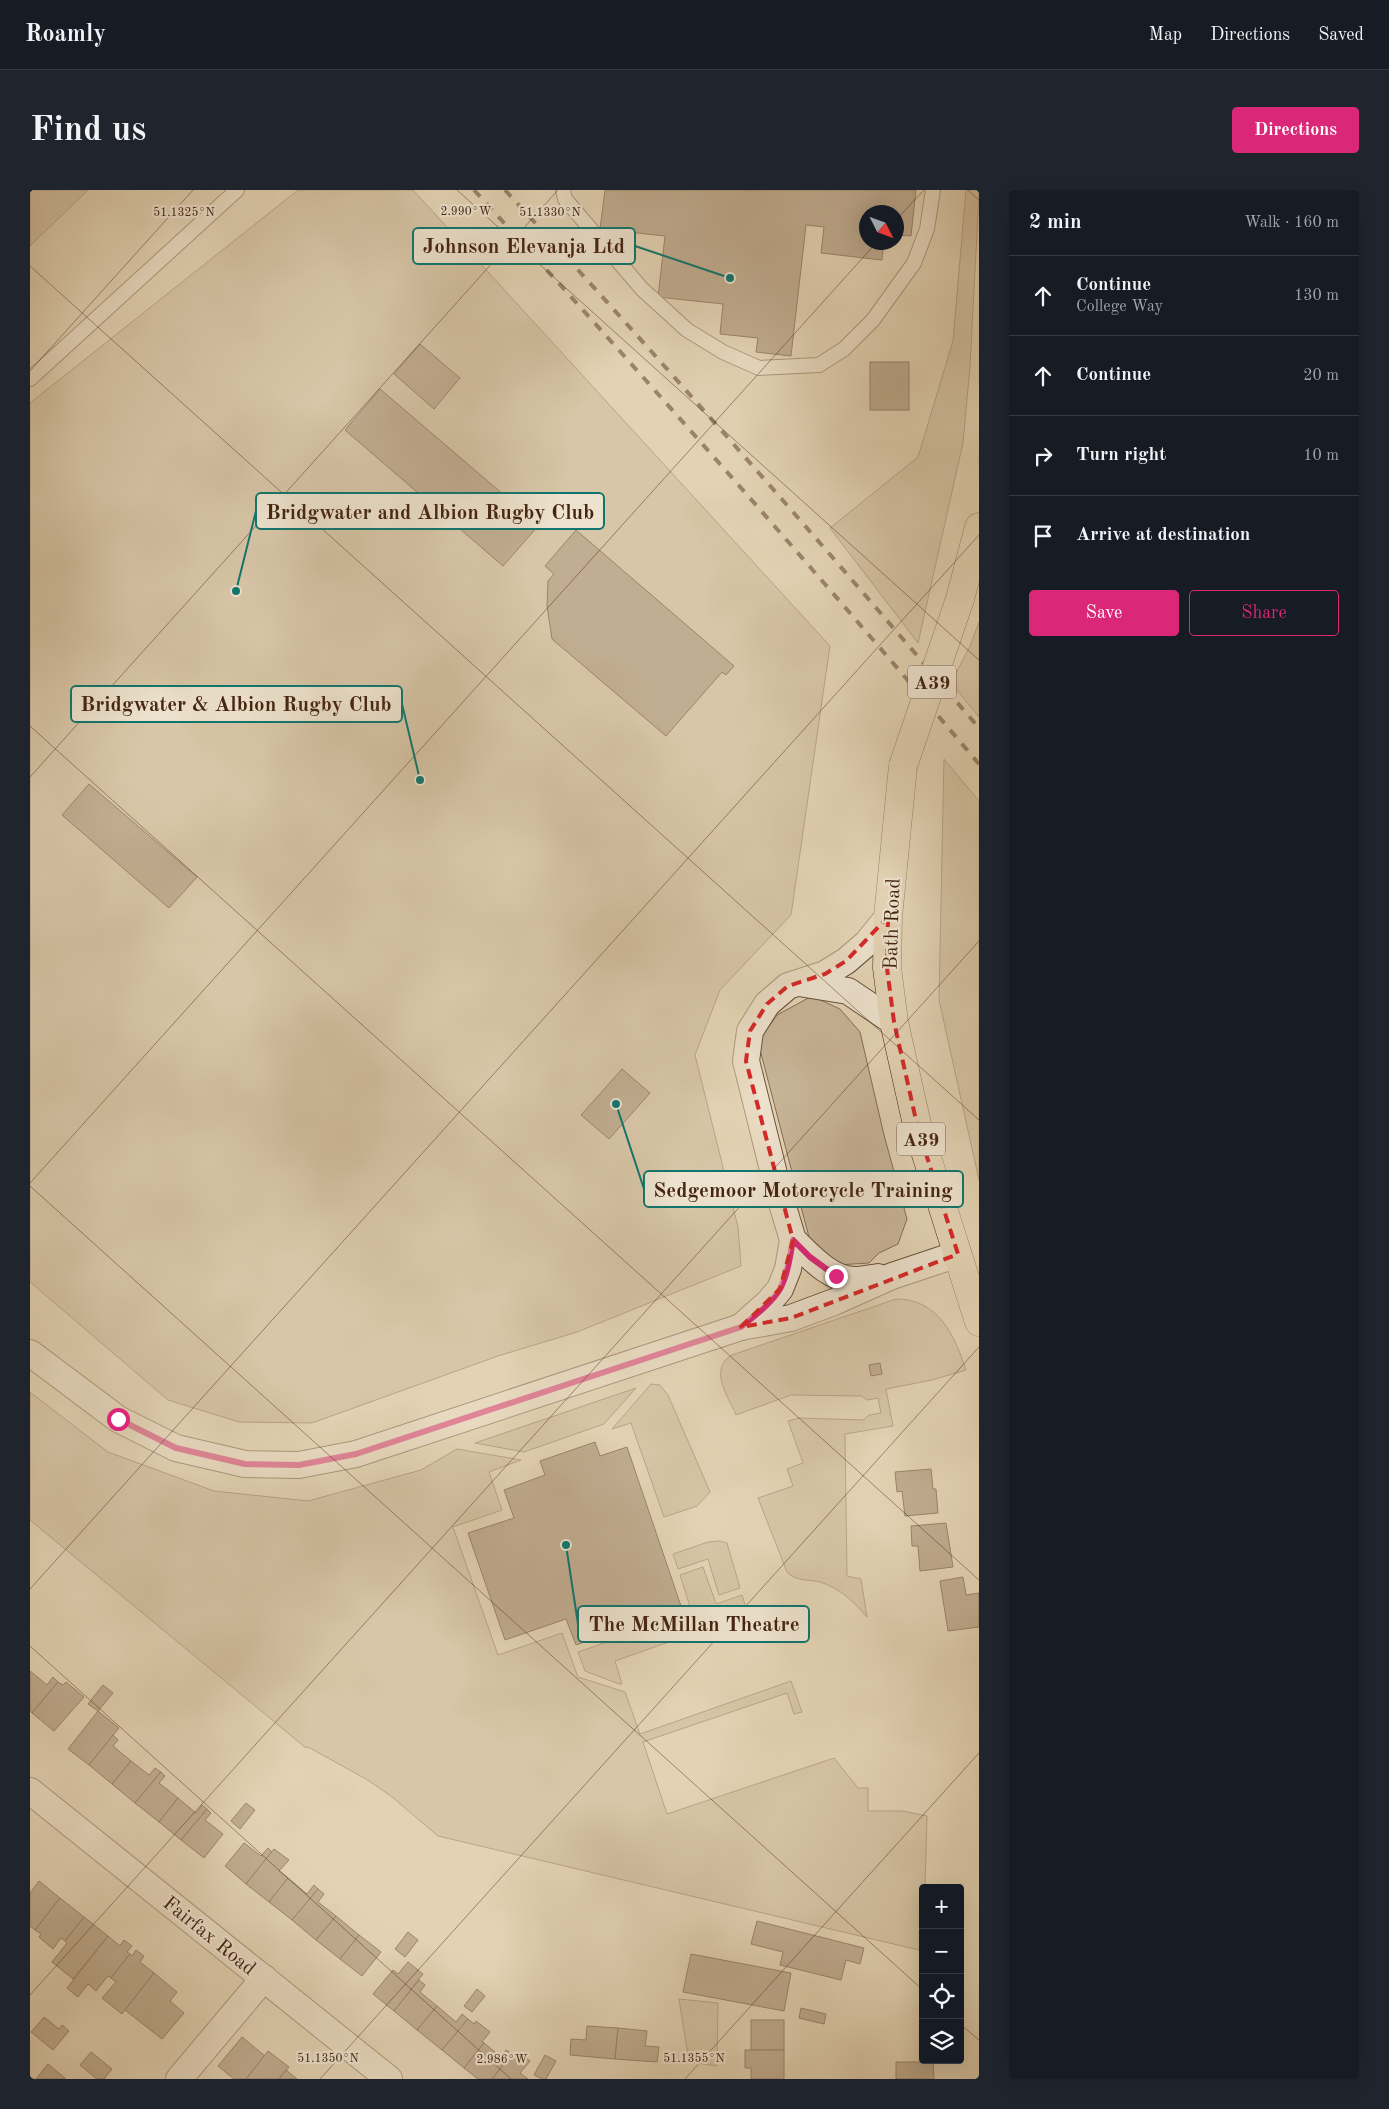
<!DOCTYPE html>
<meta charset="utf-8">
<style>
:root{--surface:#171b24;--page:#20242c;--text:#f1f3f6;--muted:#9ea1a6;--line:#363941;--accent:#db2777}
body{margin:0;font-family:"Old Standard TT",serif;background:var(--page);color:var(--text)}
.controls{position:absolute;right:15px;bottom:15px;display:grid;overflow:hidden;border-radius:5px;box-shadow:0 5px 20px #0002}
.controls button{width:45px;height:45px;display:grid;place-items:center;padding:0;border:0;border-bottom:1px solid var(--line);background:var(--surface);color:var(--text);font:25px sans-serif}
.compass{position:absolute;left:829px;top:15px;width:45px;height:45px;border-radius:50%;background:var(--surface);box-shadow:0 5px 20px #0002;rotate:132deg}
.stop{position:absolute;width:15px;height:15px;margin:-11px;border:4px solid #db2777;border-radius:50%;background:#fff}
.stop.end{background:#db2777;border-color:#fff;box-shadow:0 1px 5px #0008}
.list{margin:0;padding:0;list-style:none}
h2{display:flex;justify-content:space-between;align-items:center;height:65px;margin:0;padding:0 20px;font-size:21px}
h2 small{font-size:16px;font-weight:400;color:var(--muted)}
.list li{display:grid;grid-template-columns:32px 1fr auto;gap:15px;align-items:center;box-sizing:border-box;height:80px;padding:0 20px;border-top:1px solid var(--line)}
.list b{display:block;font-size:19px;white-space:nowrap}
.list p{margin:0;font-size:16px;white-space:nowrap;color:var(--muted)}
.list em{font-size:16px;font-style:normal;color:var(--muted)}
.actions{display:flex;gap:10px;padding:15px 20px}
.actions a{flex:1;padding:11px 0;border:1px solid var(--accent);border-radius:5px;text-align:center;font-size:18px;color:var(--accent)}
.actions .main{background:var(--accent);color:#fff}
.icon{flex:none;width:28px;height:28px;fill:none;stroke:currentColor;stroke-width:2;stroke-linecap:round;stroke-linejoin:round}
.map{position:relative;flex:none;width:949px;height:1889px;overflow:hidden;border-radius:5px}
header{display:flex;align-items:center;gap:30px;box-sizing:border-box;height:70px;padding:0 25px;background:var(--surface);border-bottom:1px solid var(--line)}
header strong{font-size:24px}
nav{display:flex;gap:28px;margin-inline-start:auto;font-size:18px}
.intro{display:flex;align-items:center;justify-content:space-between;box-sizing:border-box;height:120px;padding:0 30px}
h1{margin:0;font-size:35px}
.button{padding:12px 22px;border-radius:5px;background:var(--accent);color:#fff;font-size:18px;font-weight:700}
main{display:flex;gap:30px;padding:0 30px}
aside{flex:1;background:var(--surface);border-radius:5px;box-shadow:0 5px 20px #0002}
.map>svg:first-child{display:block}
</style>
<header>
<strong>Roamly</strong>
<nav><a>Map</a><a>Directions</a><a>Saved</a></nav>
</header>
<div class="intro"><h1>Find us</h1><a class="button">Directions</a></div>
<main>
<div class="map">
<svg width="949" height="1889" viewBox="0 0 949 1889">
<rect width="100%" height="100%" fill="#e3d3b4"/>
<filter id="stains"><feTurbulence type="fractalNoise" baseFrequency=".004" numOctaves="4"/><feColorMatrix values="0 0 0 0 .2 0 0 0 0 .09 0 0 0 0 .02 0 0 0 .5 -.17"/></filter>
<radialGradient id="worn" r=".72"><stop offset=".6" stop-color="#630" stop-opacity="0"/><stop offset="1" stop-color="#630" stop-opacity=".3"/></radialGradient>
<g fill="#c8b598" stroke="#866c55">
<polygon points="0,0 58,0 0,56"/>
<polygon points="268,0 383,0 800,456 761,725 690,800 665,865 708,1037 711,1076 547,1142 468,1166 282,1233 209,1232 138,1210 0,1092 0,213"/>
<polygon points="936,0 949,0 949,5 940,176 933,253 888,453 800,338 888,267 923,151"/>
<polygon points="949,432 949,527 921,493 940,456"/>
<polygon points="914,569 949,611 949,990 909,810"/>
<polygon points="782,806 810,819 830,842 854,945 877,1029 868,1054 849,1063 839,1073 807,1075 780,1051 728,852 747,825"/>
<path d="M866,1109C908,1109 924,1144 936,1180L902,1190L856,1199L863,1236L815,1244L817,1386L831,1389L837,1427C824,1412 810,1398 790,1392C778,1389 767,1392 757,1382L728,1308L763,1296L757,1279L773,1273L758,1231L769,1228L833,1230L839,1225L851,1223L848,1208L837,1210L831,1206L761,1205L706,1225C698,1206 678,1179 702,1165Z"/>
<polygon points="621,1194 630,1195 638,1205 680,1302 667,1316 634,1327 601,1233 582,1239"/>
<polygon points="606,1198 574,1234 494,1262 445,1253"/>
<polygon points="0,1202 78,1262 184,1301 278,1311 391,1280 427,1259 491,1270 459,1282 472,1320 423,1337 468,1465 532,1443 548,1487 595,1502 610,1544 761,1491 772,1522 764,1524 757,1503 613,1552 637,1624 804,1568 828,1598 838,1598 838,1621 873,1621 897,1626 895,1698 893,1698 893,1761 408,1646 361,1606 336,1589 278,1557 276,1558 0,1330"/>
<polygon points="690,1351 697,1353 710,1398 689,1405 678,1369 648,1379 643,1364 678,1352"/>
<polygon points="673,1377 686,1414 712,1405 718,1424 585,1471 592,1494 589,1494 555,1481 548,1462 662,1423 650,1385"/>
<polygon points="649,1809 688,1813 687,1876 659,1872"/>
</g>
<g fill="#977f66" stroke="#452412">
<polygon points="575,0 886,0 881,46 866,45 866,22 836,22 836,52 854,52 852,70 791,63 794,37 776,35 761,166 726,162 728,148 690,144 693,114 628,107 635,46 570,39"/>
<polygon points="390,154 430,188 404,219 364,184"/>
<rect x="840" y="172" width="39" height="48"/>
<polygon points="350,199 509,335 473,376 315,240"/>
<polygon points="546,340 704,476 696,485 692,482 636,546 522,449 517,416 518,391 524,384 515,376"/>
<polygon points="59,594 167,687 139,718 32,625"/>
<polygon points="592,879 620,903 579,949 551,925"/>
<polygon points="850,1173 852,1184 841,1186 839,1175"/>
<polygon points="565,1252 570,1266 597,1257 652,1419 546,1455 536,1429 475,1450 438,1343 484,1328 474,1300 515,1285 510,1271"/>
<polygon points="901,1279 903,1299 906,1299 908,1323 875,1326 872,1301 867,1302 865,1282"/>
<polygon points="916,1333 923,1377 890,1381 888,1356 882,1356 881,1336"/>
<polygon points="933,1387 936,1405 949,1403 949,1437 918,1441 910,1391"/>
<polygon points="0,1481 17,1495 23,1487 28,1492 2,1523 0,1521"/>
<polygon points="28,1492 33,1495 36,1492 54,1507 24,1541 2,1523"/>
<polygon points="73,1495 83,1503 68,1521 58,1514"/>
<polygon points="68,1521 89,1538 59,1575 38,1559"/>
<polygon points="83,1545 88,1550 83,1556 101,1571 82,1594 59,1575"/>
<polygon points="101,1571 119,1585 125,1578 131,1582 105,1613 82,1594"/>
<polygon points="131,1582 135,1586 129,1593 148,1608 129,1632 105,1613"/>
<polygon points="148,1608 166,1623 172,1615 177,1619 151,1650 129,1632"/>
<polygon points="216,1613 225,1620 210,1639 201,1631"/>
<polygon points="177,1619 181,1623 175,1630 193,1644 174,1668 151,1650"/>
<polygon points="214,1653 231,1666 238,1658 242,1662 216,1694 195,1676"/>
<polygon points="244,1659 259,1670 249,1681 258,1688 239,1712 216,1694"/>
<polygon points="258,1688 277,1704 284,1695 288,1699 262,1730 239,1712"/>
<polygon points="9,1691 30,1708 5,1740 0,1736 0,1703"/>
<polygon points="288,1699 294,1704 288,1712 306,1726 286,1750 262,1730"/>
<polygon points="30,1708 54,1727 35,1751 31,1748 23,1759 9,1747 11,1744 5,1740"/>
<polygon points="306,1726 329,1745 310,1769 286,1750"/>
<polygon points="54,1727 78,1746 43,1789 22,1772 37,1753 35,1751"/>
<polygon points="727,1731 834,1758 830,1774 816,1770 811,1790 750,1775 753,1762 721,1754"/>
<polygon points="378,1742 388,1750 375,1767 365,1759"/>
<polygon points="329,1745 351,1762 332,1786 310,1769"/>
<polygon points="78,1746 90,1756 94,1750 102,1756 97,1762 100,1764 81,1788 78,1786 66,1801 58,1794 48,1807 37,1798"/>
<polygon points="106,1760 114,1766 110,1772 124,1783 92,1824 72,1808 86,1792 81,1788 100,1764 102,1766"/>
<polygon points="661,1764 761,1783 754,1821 653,1802"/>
<polygon points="378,1772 393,1784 364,1821 343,1804 363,1780 368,1784"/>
<polygon points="124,1783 147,1802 140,1811 154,1823 132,1849 95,1820"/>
<polygon points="389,1790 395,1795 390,1802 407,1816 387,1840 364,1821"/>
<polygon points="447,1799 455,1806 442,1822 434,1816"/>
<polygon points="407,1816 426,1832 432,1824 438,1829 412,1860 387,1840"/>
<polygon points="771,1818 796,1824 794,1834 769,1828"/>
<polygon points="14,1827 29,1839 32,1835 39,1841 23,1860 1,1842"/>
<polygon points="438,1829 444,1834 446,1831 460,1842 452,1852 454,1853 434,1878 412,1860"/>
<rect x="721" y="1830" width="33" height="30"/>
<polygon points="557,1836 588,1838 585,1869 540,1865 541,1849 556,1850"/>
<polygon points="588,1838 617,1841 615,1856 629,1857 627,1872 585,1869"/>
<polygon points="212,1847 235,1866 216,1889 204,1889 188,1876"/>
<polygon points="454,1853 471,1867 476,1860 482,1864 462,1889 448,1889 434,1878"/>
<polygon points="715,1860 754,1860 754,1889 721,1889 721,1878 715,1878"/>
<polygon points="238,1861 259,1877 249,1889 216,1889"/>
<polygon points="61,1862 82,1879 74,1889 67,1889 50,1875"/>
<polygon points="482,1864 488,1869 492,1864 500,1871 490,1883 498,1889 462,1889"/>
<polygon points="515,1865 526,1871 516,1889 512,1889 504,1885"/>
<polygon points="866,1872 903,1872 904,1889 866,1889"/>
<polygon points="18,1874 36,1889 6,1889"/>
<polygon points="256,1880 267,1889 249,1889"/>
</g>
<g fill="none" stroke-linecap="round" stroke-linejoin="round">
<g stroke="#6c503a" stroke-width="16">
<g id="lane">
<polyline points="533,0 535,9 612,99 657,140 693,162 729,178 789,175 814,159 843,130 884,73 897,39 903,0"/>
<polyline points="0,189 207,0"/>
</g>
</g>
<g stroke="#6c503a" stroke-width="28">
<g id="street">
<polyline points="769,793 818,801 864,832"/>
<path d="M763,1050C779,1065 800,1090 825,1090C832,1090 841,1088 848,1087"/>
<polyline points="711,1137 738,1113 750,1099 758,1079 763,1050 748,1000 716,871 720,841 737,814 758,796 795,784 816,771 837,753 858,727"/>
<polyline points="0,1163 88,1229 146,1258 215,1274 269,1275 326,1264 711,1137 761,1128 804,1112 862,1086 928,1064"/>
<polyline points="0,1601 359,1889"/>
<polyline points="149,1889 234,1788"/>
</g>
</g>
<g stroke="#452412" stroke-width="29">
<g id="primary">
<polyline points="930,409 949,337"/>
<polyline points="873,576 858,727 857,778 864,832 888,939 949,1132"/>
</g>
</g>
<use href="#lane" stroke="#ede2ce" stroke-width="14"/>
<use href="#street" stroke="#ede2ce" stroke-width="26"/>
<use href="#primary" stroke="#e3d3b4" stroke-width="28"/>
<g stroke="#452412" stroke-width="4" stroke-dasharray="9 9" stroke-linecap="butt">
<path d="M444,0C616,188 784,379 949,574"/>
<path d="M475,0C637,176 794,356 949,538"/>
</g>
<g stroke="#452412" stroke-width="29" stroke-linecap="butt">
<polyline id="primary-bridge" points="873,576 930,409"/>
</g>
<use href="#primary-bridge" stroke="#e3d3b4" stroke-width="28"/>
</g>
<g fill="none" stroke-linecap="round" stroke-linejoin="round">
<path stroke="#db2777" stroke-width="6" d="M88,1229L146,1258L215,1274L269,1275L326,1264L711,1137C724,1126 741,1114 750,1099C758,1084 760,1066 763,1050L780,1067L806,1086"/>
</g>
<path d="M0 0H949V1889H0ZM858,727L857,778L864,832L888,939L928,1064L761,1128L711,1137L750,1099L763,1050L716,871L720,841L737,814L758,796L795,784L816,771Z" fill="#e3d3b4" fill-opacity=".55" fill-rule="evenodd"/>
<path fill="none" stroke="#d62828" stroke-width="4" stroke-dasharray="10 6" stroke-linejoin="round" d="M858,727L857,778L864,832L888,939L928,1064L761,1128L711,1137L750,1099L763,1050L716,871L720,841L737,814L758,796L795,784L816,771Z"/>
<path fill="none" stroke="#452412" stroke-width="1" stroke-opacity="0.45" d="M427,0L949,470M938,0L949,10M866,30L894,0M0,76L949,930M0,181L163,0M0,536L949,1390M0,587L528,0M0,993L847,52M0,996L893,1800M0,1399L949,345M0,1456L481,1889M0,1805L949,751M930,1834L949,1850M290,1889L949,1157M655,1889L949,1563"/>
<g text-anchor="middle" stroke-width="4.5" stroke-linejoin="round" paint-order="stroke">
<g fill="#ede2ce" stroke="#775d4a" stroke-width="1">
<rect x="878" y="475.5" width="48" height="33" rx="4"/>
<rect x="867" y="932.5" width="48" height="33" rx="4"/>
</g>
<g font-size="19" font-weight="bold" fill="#452412">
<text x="902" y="499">A39</text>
<text x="891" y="956">A39</text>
</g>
<g font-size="20" fill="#452412" stroke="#ede2ce">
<text transform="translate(861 734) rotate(-88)" y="7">Bath Road</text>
<text transform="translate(180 1745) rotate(39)" y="7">Fairfax Road</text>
</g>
</g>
<g font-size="12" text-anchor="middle" fill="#452412" stroke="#ede2ce" stroke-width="4.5" stroke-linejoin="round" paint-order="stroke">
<text x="436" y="25">2.990°W</text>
<text x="154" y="26">51.1325°N</text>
<text x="520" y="26">51.1330°N</text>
<text x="298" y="1872">51.1350°N</text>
<text x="664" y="1872">51.1355°N</text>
<text x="472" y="1873">2.986°W</text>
</g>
<path fill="none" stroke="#0f766e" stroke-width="2" d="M700 88L605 56M206 401L226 321M390 590L372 514M586 914L614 999M536 1355L548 1434"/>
<g fill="#0f766e" stroke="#ede2ce" stroke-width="2">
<circle cx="700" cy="88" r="5"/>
<circle cx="206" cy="401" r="5"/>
<circle cx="390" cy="590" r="5"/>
<circle cx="586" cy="914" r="5"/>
<circle cx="536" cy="1355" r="5"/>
</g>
<g fill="#ede2ce" stroke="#0f766e" stroke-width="2">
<rect x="383" y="38" width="222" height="36" rx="5"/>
<rect x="226" y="303" width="348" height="36" rx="5"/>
<rect x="41" y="496" width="331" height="36" rx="5"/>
<rect x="614" y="981" width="319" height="36" rx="5"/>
<rect x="548" y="1416" width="231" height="36" rx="5"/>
</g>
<g font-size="21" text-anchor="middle" font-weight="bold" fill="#452412">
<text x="494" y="63">Johnson Elevanja Ltd</text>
<text x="400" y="329">Bridgwater and Albion Rugby Club</text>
<text x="206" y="521">Bridgwater &amp; Albion Rugby Club</text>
<text x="773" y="1007">Sedgemoor Motorcycle Training</text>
<text x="664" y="1441">The McMillan Theatre</text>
</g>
<rect width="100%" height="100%" filter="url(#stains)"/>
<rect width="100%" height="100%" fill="url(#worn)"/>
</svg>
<div class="controls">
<button>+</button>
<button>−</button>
<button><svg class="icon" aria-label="locate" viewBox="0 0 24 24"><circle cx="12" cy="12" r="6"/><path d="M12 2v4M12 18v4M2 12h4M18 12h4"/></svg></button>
<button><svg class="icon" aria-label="layers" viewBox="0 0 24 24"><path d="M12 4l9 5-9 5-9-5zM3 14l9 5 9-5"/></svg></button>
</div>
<svg class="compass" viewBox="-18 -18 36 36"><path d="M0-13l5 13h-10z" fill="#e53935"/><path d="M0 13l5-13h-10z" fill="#9ea1a6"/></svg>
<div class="stop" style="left:88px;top:1229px"></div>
<div class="stop end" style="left:806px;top:1086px"></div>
</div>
<aside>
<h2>2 min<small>Walk · 160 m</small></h2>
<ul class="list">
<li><svg class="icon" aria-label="ahead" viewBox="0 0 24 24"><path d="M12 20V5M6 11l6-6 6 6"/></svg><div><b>Continue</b><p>College Way</p></div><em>130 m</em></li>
<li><svg class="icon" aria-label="ahead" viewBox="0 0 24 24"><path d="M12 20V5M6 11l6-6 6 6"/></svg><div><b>Continue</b></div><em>20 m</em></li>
<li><svg class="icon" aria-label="right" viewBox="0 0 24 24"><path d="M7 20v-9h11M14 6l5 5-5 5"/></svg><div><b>Turn right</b></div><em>10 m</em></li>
<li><svg class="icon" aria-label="arrive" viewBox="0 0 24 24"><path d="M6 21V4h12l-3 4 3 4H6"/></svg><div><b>Arrive at destination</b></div></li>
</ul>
<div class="actions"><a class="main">Save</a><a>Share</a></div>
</aside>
</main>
